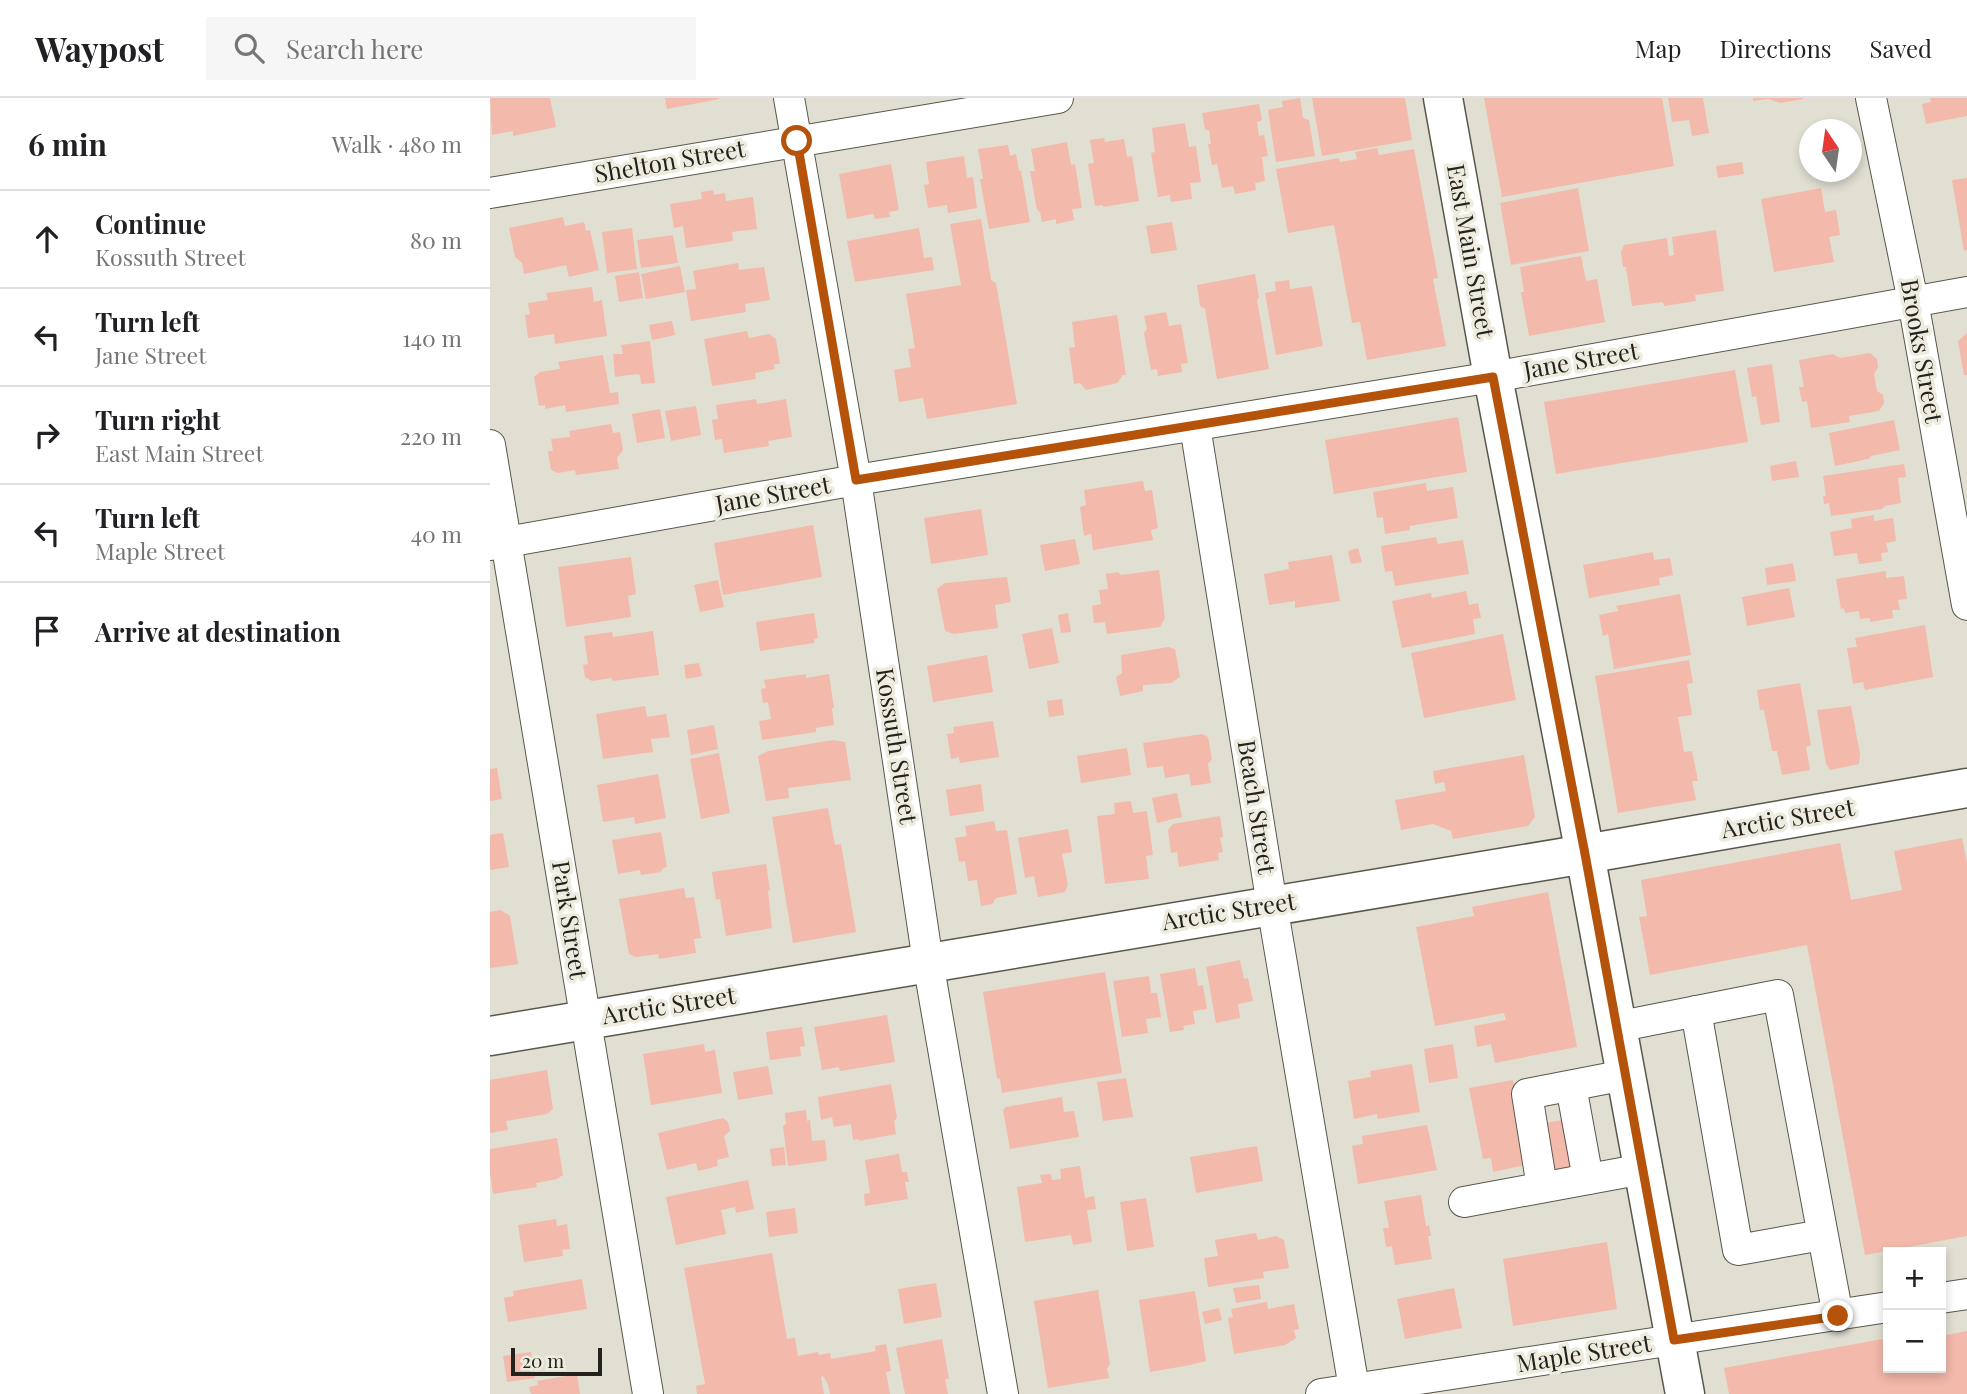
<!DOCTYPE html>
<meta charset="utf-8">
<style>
:root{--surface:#fff;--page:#f6f6f6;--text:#202124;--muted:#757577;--line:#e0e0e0}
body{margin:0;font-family:"Playfair Display",serif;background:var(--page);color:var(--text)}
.controls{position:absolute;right:21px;bottom:21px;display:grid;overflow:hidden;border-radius:0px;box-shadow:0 4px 10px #0003}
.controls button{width:63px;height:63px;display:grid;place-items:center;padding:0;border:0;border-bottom:2px solid var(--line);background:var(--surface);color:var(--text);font:35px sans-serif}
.compass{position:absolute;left:1309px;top:21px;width:63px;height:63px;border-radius:50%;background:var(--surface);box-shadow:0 4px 10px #0003;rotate:347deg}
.scale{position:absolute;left:21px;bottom:18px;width:91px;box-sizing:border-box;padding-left:7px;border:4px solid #23221e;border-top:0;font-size:19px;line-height:24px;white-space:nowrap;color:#23221e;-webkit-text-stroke:5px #eeecdf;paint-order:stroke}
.stop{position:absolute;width:21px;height:21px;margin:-16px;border:5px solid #b45309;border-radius:50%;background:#fff}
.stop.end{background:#b45309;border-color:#fff;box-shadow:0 2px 7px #0008}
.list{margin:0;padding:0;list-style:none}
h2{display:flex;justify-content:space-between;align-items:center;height:91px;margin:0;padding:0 28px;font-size:30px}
h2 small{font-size:23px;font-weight:400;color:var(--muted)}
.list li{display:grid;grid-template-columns:46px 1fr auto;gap:21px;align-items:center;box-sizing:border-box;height:98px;padding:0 28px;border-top:2px solid var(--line)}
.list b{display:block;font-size:26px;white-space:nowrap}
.list p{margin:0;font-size:23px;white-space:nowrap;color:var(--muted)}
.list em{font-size:23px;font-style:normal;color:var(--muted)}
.icon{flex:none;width:38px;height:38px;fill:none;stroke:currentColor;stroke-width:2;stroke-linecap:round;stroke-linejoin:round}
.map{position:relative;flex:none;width:1477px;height:1296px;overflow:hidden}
header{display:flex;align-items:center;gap:42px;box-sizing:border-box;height:98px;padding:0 35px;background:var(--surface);border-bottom:2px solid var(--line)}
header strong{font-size:33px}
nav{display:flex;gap:38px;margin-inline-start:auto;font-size:24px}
.search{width:490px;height:63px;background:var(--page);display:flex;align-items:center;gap:18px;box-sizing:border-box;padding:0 24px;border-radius:0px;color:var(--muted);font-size:26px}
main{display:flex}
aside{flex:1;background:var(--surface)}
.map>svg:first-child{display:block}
</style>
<header>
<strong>Waypost</strong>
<div class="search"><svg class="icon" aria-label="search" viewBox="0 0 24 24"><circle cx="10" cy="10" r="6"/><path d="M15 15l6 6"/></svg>Search here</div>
<nav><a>Map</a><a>Directions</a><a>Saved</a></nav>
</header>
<main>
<aside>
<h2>6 min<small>Walk · 480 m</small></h2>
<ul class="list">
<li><svg class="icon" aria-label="ahead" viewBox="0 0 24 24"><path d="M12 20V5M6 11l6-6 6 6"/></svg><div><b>Continue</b><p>Kossuth Street</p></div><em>80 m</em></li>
<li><svg class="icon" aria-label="left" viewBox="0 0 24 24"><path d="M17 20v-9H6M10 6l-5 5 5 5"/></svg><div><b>Turn left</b><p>Jane Street</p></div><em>140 m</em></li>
<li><svg class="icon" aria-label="right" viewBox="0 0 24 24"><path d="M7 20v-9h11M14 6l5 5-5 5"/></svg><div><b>Turn right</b><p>East Main Street</p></div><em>220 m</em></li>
<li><svg class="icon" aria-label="left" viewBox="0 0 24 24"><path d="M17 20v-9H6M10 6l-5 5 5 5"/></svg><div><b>Turn left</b><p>Maple Street</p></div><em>40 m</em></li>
<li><svg class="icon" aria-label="arrive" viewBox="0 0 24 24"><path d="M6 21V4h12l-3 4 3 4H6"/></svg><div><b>Arrive at destination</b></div></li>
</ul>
</aside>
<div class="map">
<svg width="1477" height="1296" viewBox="0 0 1477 1296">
<rect width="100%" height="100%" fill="#e1dfd2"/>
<g fill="#f3b9ab">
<polygon points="0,0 60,0 66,29 23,38 23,33 2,37"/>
<polygon points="175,0 229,0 229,1 177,11"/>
<polygon points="810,0 813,20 819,22 825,58 786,64 778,12 793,9 792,3"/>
<polygon points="822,0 915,0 922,42 832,58"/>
<polygon points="994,0 1172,0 1184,68 1012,99"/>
<polygon points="1178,0 1213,0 1219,35 1202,38 1199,22 1182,24"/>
<polygon points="1263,0 1313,0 1313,1 1291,5 1278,1 1263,3"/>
<polygon points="1440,0 1477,0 1477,18 1436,26 1432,6 1441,4"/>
<polygon points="769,6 772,22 767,24 769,38 774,37 778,58 772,59 775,83 765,85 766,92 745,96 743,88 732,90 727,66 722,67 718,46 721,46 719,32 715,32 712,15"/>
<polygon points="695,25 699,49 706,48 711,84 700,85 702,101 681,104 680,97 668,99 661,55 665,54 662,30"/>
<polygon points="614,40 615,44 634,41 637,59 642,58 649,103 613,109 613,107 605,108 598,66 604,65 600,42"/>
<polygon points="577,44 581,67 585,66 592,110 582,111 584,122 566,126 566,121 552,124 550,114 547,112 540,73 545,73 541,51"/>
<polygon points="518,47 520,58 526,56 529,73 531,73 540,124 499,131 490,81 493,81 488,51"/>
<polygon points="887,50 889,57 924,51 948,180 943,181 956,248 877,262 870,224 862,225 844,127 798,135 786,71 849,60 850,64 867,61 865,54"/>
<polygon points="474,58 477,80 483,79 487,110 458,115 457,107 438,110 434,87 439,86 436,64"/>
<polygon points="1252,64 1254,76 1228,80 1226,68"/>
<polygon points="401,66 409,112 399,114 400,119 385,121 383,116 357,121 349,76"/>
<polygon points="1477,80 1477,152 1474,153 1462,82"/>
<polygon points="1088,90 1099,153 1021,167 1010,105"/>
<polygon points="1331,90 1335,114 1346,112 1350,137 1339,139 1344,164 1284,174 1271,101"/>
<polygon points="223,92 224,97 235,95 236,103 263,99 267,131 242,134 243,143 196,150 193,128 184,130 180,106 212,101 211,94"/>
<polygon points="73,119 75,128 94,124 96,133 100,132 109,172 79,179 76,167 34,176 32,165 25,159 19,130"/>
<polygon points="491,121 501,182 506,185 527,306 437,321 433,300 409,304 404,272 421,269 418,251 425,250 416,196 471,187 460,126"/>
<polygon points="682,124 687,152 661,156 656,128"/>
<polygon points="142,130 147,171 117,175 112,134"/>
<polygon points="429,130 434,160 442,159 444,172 365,184 357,143"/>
<polygon points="1226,132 1234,193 1205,197 1206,203 1174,208 1173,204 1142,208 1136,169 1133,169 1131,154 1134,147 1177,140 1179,158 1184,157 1182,139"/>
<polygon points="183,137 188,165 151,170 147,142"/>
<polygon points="1091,158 1096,183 1107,181 1115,224 1039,238 1031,194 1034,194 1030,169"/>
<polygon points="248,165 249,172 274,169 280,202 255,206 256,214 201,223 196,192 206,191 203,173"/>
<polygon points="190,168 195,194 156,201 151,176"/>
<polygon points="149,174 153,200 129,204 125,178"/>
<polygon points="765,176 769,199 767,202 779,271 727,281 715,211 710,208 707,187"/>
<polygon points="799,182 800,191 822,188 833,248 786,257 775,195 786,193 785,184"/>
<polygon points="102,189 104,204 112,202 117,238 65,246 64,236 38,240 35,217 40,216 38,205 58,202 56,195"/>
<polygon points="676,214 679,228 691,226 698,265 691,266 692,274 668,278 667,271 661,272 654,235 657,231 654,218"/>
<polygon points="627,217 636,277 633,277 627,285 596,292 590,285 584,286 579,250 585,249 582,224"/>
<polygon points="182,223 185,237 162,242 159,227"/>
<polygon points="257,233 259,240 279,236 286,241 290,266 284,266 285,271 265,275 266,281 222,288 214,241"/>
<polygon points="1477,235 1477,277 1474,277 1468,243"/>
<polygon points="160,243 165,285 151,286 150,277 147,276 125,279 123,256 133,256 131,247"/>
<polygon points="1380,255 1387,261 1388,270 1384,276 1387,293 1393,297 1394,305 1389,313 1359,318 1360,324 1321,330 1317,303 1312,304 1309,289 1314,289 1309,262 1343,256 1350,260"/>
<polygon points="113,257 120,295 128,294 129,306 76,314 75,307 55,311 55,307 49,308 44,279 50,274 70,271 68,264"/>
<polygon points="1282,266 1290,324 1271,327 1266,298 1262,299 1257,270"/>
<polygon points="1245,272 1258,344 1066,376 1054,304"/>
<polygon points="266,301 267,306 296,301 302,339 278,343 279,348 234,355 232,341 225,342 222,322 228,321 226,307"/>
<polygon points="206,308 211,337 181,343 175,313"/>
<polygon points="170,311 175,340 147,345 142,316"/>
<polygon points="968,319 977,374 844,396 835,342"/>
<polygon points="1404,322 1410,352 1381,358 1378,361 1345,368 1339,335"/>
<polygon points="121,326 123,335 130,334 133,352 127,360 129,371 86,377 85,372 68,375 61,372 58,353 63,353 61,341 80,339 79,333"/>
<polygon points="1306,363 1309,379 1282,383 1280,368"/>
<polygon points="1414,366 1416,379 1408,380 1411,405 1395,408 1392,411 1341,418 1339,405 1334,406 1333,398 1336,398 1333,378"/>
<polygon points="653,383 655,393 662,392 668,430 661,432 663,442 603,452 601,436 594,438 590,409 596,407 594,392"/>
<polygon points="936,385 937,393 963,389 968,420 920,428 920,432 895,436 893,419 887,420 883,394"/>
<polygon points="491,411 498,457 441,466 434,420"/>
<polygon points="1384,417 1384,423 1403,420 1406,443 1396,445 1398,454 1391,455 1392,463 1369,466 1367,455 1344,458 1340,434 1362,430 1361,421"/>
<polygon points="323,427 332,479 233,497 224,445"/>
<polygon points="946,439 948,446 973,442 979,476 905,488 902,473 895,474 891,448"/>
<polygon points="585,441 590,466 555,473 550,447"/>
<polygon points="868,450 872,464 861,466 858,453"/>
<polygon points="1163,454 1164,462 1180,460 1183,477 1169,480 1170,487 1099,500 1093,467"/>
<polygon points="842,457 850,503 805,510 805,503 779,507 774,476 799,471 798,464"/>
<polygon points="141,459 146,496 138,498 141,519 76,529 68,469"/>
<polygon points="1303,465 1306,483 1277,487 1275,470"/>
<polygon points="669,472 675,520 670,529 617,536 615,524 604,525 602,508 611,506 609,492 618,491 616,476 628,474 631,477"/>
<polygon points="1396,473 1396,480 1414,478 1417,501 1408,502 1410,512 1402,512 1403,520 1380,524 1380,520 1370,521 1369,513 1355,515 1354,510 1351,511 1346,481"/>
<polygon points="517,479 521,504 505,507 508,530 464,536 455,533 447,491 455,485"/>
<polygon points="228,482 234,509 210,514 204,487"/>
<polygon points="1299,490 1305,519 1257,528 1252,499"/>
<polygon points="976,493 979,507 988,505 991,520 983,521 985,536 912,550 902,503 941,495 942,500"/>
<polygon points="1190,496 1201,557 1124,571 1118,536 1113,538 1109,517 1128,513 1126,508"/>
<polygon points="324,515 328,540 324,541 324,545 270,553 266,524"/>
<polygon points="578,515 581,534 571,535 568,517"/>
<polygon points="1435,527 1443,579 1375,592 1373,584 1363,586 1357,550 1367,549 1365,540"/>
<polygon points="562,530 569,565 539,571 532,536"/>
<polygon points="163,533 169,577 123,583 121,580 102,583 95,579 93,567 98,566 94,538 122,534 123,539"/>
<polygon points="1013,536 1026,602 934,620 921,555"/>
<polygon points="678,549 685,551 690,579 681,585 653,587 653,593 630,598 626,579 632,575 631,557"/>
<polygon points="497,557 503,594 443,604 437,568"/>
<polygon points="1199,562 1203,585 1197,586 1202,617 1188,619 1194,654 1202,653 1208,683 1202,683 1206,702 1128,715 1105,578"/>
<polygon points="209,565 212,578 196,581 194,567"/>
<polygon points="316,576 316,580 339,576 344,610 342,610 344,627 326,630 326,634 272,642 269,623 281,621 278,604 273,605 271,591 276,590 274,582"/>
<polygon points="1310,585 1321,647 1316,649 1320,672 1292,677 1287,653 1282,653 1274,612 1270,612 1267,592"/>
<polygon points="572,601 574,617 559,619 557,603"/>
<polygon points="155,608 157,619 176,616 180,639 161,641 163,654 113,661 106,616"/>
<polygon points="1361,608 1370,656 1369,666 1340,672 1336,666 1327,612"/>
<polygon points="503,623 509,659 470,665 469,659 461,661 457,636 464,635 463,629"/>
<polygon points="224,627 228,651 201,657 197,632"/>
<polygon points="712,636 718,639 722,661 718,666 721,685 701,688 699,676 675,680 673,668 657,670 653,645"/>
<polygon points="343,642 355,644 361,682 298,690 299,700 276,703 268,658 278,653"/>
<polygon points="637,650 641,677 591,685 587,658"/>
<polygon points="229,655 240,715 211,721 200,661"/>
<polygon points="1034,657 1045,719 1038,728 963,741 961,733 943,726 911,732 905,702 956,693 954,684 945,686 943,673"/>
<polygon points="7,670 12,701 0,703 0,671"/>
<polygon points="168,676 176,720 145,726 144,719 113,724 107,687"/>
<polygon points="491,686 494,713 460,718 456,692"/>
<polygon points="687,695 692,719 667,725 662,700"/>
<polygon points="641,703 643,715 657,713 663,757 656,758 659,781 615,786 607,718 625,716 624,705"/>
<polygon points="338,710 345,747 351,746 366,834 303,845 282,719"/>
<polygon points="730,718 733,739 730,740 733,754 728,755 729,762 689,769 687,754 681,755 678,732 683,726"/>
<polygon points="504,723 506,733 517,732 527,796 506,800 502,806 491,808 487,782 478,783 475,763 469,764 465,740 477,738 475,728"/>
<polygon points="578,731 582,754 572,756 578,787 575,794 548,799 544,778 535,780 528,740"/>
<polygon points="171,734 177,769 173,770 171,774 151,777 150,772 128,776 122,742"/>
<polygon points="13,735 19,769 0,772 0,737"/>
<polygon points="1472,740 1477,765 1477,1138 1375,1157 1317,847 1160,877 1149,819 1157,818 1151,782 1350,745 1361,802 1412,792 1404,753"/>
<polygon points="276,766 280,792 278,793 282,830 236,838 230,801 226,802 222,774"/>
<polygon points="194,790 196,800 204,799 211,840 204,841 206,855 169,861 168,856 146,859 139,856 129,801"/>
<polygon points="1058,794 1087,949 1005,965 1001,946 987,949 984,928 1016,922 1014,915 945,928 926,829 984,818 982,809"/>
<polygon points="11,812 20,818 28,866 0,870 0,814"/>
<polygon points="750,862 754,881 758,880 763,903 748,906 750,920 726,925 716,869"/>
<polygon points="705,870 708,888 713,887 717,911 703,913 705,926 693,928 694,932 680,934 670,876"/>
<polygon points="615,874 632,975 512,995 510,981 507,980 493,894"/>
<polygon points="659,878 661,895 667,895 671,919 656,921 658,935 632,939 623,883"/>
<polygon points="397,917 405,964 350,973 349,969 332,972 324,929"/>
<polygon points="312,929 315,948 310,949 311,958 280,962 276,934"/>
<polygon points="214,946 215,954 225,952 232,995 161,1007 153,956"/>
<polygon points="963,946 968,980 939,985 934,951"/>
<polygon points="922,966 930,1014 888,1021 887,1016 864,1021 858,983 881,979 880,973"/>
<polygon points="278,968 283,996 248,1002 243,974"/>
<polygon points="57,972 63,1011 57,1016 16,1023 18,1032 0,1035 0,982"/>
<polygon points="636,980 643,1019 613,1023 607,984"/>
<polygon points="1023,982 1039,1066 1003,1074 1001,1060 993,1061 979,990"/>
<polygon points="401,986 407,1020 404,1023 406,1036 369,1043 369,1041 363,1042 361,1026 344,1029 342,1019 331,1022 328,999"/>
<polygon points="572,999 574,1014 584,1013 589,1039 520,1051 513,1012 516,1009"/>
<polygon points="316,1012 317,1023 320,1022 322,1043 335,1042 337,1061 335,1063 298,1068 293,1028 296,1026 295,1015"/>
<polygon points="233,1020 238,1024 240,1033 234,1038 239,1059 227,1062 228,1068 208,1073 206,1065 177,1072 168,1035"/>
<polygon points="1077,1021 1084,1068 1054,1074 1045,1027"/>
<polygon points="937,1027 947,1072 868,1086 862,1048 873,1046 872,1038"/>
<polygon points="67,1040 73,1077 67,1081 46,1085 47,1089 3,1096 0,1075 0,1051"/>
<polygon points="767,1048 773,1083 706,1095 700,1059"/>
<polygon points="294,1049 296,1067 282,1068 280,1051"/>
<polygon points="409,1056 412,1074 417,1074 419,1084 415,1084 418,1101 375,1108 374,1096 380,1095 375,1062"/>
<polygon points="590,1068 595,1100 604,1098 606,1111 597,1112 602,1144 583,1147 581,1137 535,1144 527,1089 552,1085 550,1077 561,1076 562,1082 571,1081 570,1071"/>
<polygon points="258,1082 264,1111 246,1115 245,1109 231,1112 236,1136 186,1147 176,1099"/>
<polygon points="931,1097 936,1128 939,1127 941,1138 938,1138 942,1161 905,1167 902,1148 896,1149 893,1130 899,1130 894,1103"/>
<polygon points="656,1100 664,1149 637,1153 630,1104"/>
<polygon points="305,1110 308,1135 279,1139 276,1114"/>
<polygon points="66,1121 67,1128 77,1126 80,1151 72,1152 73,1158 34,1164 28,1127"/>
<polygon points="766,1135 768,1142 786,1138 794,1142 799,1170 773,1174 774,1180 718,1189 714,1160 728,1158 725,1142"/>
<polygon points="1117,1144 1127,1211 1023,1228 1013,1161"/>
<polygon points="282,1155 297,1241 305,1240 308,1258 328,1254 329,1257 340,1255 341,1261 386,1253 385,1248 396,1246 401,1273 396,1274 400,1296 340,1296 338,1286 333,1278 331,1279 334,1296 207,1296 206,1288 215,1286 194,1170"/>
<polygon points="92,1181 97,1211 18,1224 14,1200 24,1198 23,1193"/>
<polygon points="446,1185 452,1219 414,1226 408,1191"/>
<polygon points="769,1187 771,1201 746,1205 743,1190"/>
<polygon points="964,1190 972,1230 915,1241 907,1201"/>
<polygon points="608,1192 620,1266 617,1271 619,1280 558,1290 544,1203"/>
<polygon points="705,1193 716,1263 700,1267 660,1274 649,1202"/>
<polygon points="777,1204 778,1211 804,1206 809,1231 804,1232 806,1240 795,1247 744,1256 738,1220 743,1219 741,1211"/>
<polygon points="729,1210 732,1222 715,1226 712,1214"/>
<polygon points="1477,1233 1477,1296 1239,1296 1234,1270 1398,1240 1398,1270 1451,1270 1451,1238"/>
<polygon points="452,1241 459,1281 455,1281 458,1296 415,1296 406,1250"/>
<polygon points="41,1254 45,1280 17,1284 13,1258"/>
<polygon points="87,1276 90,1296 41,1296 39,1289 48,1287 47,1283"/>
</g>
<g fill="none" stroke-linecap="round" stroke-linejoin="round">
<g stroke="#59574c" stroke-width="32">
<g id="minor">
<polyline points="299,0 366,382 438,864 513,1296"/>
<polyline points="1381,0 1423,203 1477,507"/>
<polyline points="0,95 568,0"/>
<polyline points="705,328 782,807 865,1296"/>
<polyline points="0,347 158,1296"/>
<polyline points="0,447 366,382 1003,279 1477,194"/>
<polyline points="1206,913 1248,1152 1332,1137"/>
<polyline points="1126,929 1288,897 1348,1218"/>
<polyline points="1081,988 1098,1081"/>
<polyline points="1052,1089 1037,996 1135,977"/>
<polyline points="974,1104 1153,1071"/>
<polyline points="1451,1200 1477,1196"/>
<polyline points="831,1296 1398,1209"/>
</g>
</g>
<g stroke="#59574c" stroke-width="41">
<g id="major">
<polyline points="953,0 1003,279 1095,756 1195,1296"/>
<polyline points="0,938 1095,756 1477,690"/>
</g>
</g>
<use href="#minor" stroke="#fff" stroke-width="30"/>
<use href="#major" stroke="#fff" stroke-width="38"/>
</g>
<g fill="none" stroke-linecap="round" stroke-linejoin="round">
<polyline stroke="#b45309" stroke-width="9" points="307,43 366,382 1003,279 1095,756 1184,1242 1348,1218"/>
</g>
<g text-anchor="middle" stroke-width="7" stroke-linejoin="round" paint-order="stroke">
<g font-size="24" fill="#23221e" stroke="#eeecdf">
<text transform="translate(180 64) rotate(-10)" y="8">Shelton Street</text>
<text transform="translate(980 153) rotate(80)" y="8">East Main Street</text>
<text transform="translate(1431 253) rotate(80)" y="8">Brooks Street</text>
<text transform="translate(1091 263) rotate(-10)" y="8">Jane Street</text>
<text transform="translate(283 397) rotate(-10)" y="8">Jane Street</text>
<text transform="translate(406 648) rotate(81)" y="8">Kossuth Street</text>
<text transform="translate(766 709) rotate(81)" y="8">Beach Street</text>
<text transform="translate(1298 721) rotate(-10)" y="8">Arctic Street</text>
<text transform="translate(739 814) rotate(-9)" y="8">Arctic Street</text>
<text transform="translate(79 822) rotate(81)" y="8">Park Street</text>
<text transform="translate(179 908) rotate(-9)" y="8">Arctic Street</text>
<text transform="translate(1094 1256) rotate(-9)" y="8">Maple Street</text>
</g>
</g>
</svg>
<div class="controls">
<button>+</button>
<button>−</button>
</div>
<svg class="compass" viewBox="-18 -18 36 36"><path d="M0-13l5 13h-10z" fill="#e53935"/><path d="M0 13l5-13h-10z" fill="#757577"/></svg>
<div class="scale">20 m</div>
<div class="stop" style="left:307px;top:43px"></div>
<div class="stop end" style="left:1348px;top:1218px"></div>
</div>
</main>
